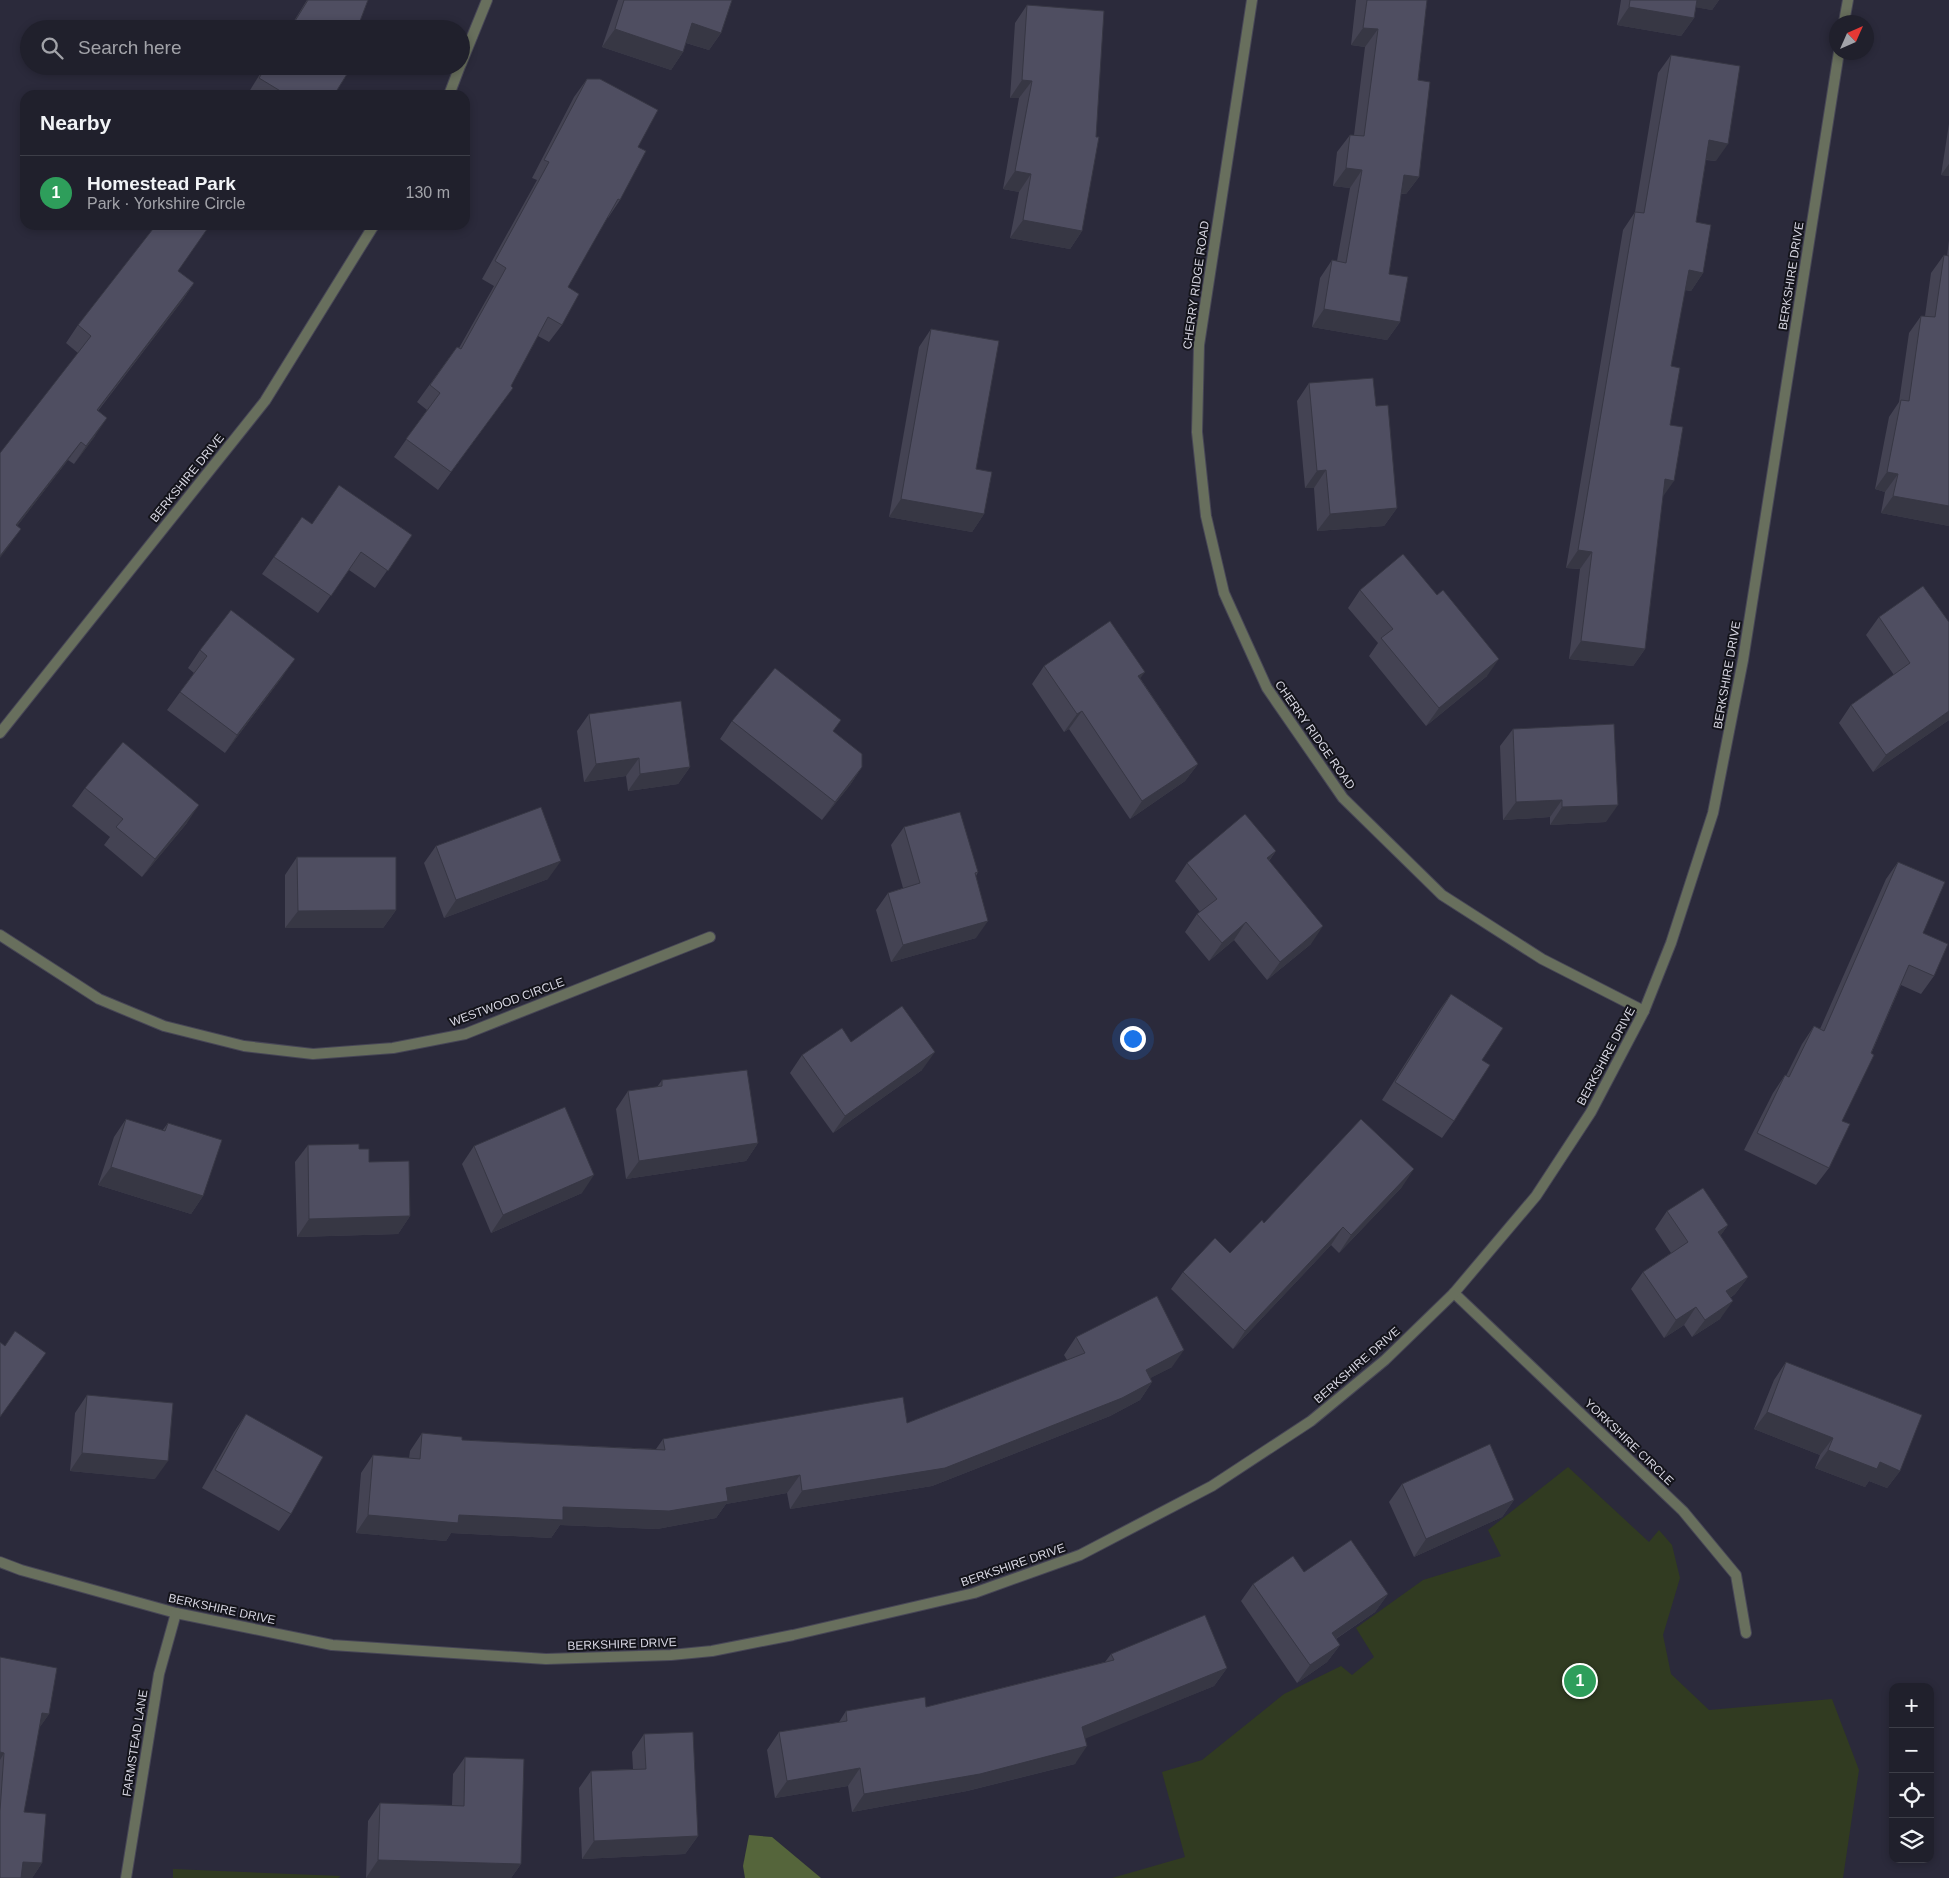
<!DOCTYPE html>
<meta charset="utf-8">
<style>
:root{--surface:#20202c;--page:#282834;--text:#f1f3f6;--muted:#a2a3a9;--line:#3d3e48;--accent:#b45309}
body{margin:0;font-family:Helvetica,sans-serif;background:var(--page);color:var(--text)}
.controls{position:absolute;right:15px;bottom:15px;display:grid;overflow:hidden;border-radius:10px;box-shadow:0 2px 8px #0003}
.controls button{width:45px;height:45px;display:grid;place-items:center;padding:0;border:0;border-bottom:1px solid var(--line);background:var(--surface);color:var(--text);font:25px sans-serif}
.compass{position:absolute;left:1829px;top:15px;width:45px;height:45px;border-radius:50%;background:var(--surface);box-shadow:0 2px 8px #0003;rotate:45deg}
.you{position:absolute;left:1132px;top:1038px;width:18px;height:18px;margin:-12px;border:4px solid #fff;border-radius:50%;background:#1a73e8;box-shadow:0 0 0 8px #1a73e833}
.badge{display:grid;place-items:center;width:32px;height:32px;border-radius:50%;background:var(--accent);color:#fff;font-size:16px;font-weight:700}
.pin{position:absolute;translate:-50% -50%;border:2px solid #fff;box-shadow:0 1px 5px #0006}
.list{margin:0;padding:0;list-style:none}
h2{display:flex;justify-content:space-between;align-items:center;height:65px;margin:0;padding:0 20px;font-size:21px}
h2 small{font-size:16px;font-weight:400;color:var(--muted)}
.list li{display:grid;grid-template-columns:32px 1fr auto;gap:15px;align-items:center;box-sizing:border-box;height:75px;padding:0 20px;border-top:1px solid var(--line)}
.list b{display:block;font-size:19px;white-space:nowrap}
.list p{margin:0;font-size:16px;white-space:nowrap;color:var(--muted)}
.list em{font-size:16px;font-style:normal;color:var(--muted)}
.icon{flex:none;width:28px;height:28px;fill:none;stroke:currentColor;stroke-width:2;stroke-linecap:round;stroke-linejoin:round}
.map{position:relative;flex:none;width:1949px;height:1878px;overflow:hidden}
.search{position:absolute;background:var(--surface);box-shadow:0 2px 8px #0003;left:20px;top:20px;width:450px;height:55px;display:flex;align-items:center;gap:12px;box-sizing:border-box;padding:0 18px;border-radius:28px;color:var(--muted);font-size:19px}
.panel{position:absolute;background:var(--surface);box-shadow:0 2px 8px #0003;left:20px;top:90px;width:450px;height:140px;border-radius:15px}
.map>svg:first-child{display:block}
</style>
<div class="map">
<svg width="1949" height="1878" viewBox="0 0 1949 1878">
<rect width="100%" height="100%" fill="#2b2a3b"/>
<g fill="#313b21">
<polygon points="1568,1467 1649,1542 1659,1530 1672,1545 1680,1578 1663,1635 1671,1674 1709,1710 1832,1699 1859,1770 1843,1878 1112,1878 1185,1857 1162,1772 1202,1760 1284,1694 1341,1666 1352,1675 1374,1657 1356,1628 1423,1580 1501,1556 1488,1530"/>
<polygon points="173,1869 341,1876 338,1878 173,1878"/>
</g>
<polygon fill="#55653b" points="749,1835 772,1837 821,1878 745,1878 743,1866"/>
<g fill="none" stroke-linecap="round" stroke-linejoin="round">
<g stroke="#474656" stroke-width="12">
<g id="minor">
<polyline points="1252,0 1199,345 1197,432 1206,516 1224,593 1267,688 1343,798 1442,895 1542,959 1644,1011"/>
<polyline points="1844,22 1848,0"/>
<polyline points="461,64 487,0"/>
<polyline points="449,95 460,66"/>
<polyline points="0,733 265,401 374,225"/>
<polyline points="0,935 99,999 164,1026 244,1046 313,1054 393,1048 465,1034 710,937"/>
<polyline points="1454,1293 1683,1511 1736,1575 1746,1633"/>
<polyline points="0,1562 21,1570 176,1613 332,1645 546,1659 671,1655 712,1651 793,1635 974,1593 1080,1555 1212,1486 1311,1421 1385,1360 1454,1293 1536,1196 1591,1112 1644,1011 1671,943 1713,813 1743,660 1839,52"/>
<polyline points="126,1878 159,1674 176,1613"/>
</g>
</g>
<use href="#minor" stroke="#686f5d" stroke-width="10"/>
</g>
<g fill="#444353">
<polygon points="307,0 368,0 357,29 289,29"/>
<polygon points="618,0 732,0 721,33 709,50 686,43 683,52 671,70 602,47"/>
<polygon points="1356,0 1427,0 1418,80 1419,177 1406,194 1401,194 1389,274 1400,322 1387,340 1312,327 1320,278 1332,260 1337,261 1350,188 1333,186 1337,152 1350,135 1354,135 1365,47 1351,45"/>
<polygon points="1621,0 1719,0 1712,10 1696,7 1694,18 1681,36 1617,25"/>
<polygon points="1027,5 1082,231 1070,249 1010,238 1019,192 1003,189 1019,98 1010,98 1015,23"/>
<polygon points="1671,55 1716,161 1706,160 1696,222 1703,273 1691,291 1685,290 1671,366 1670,425 1645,649 1633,666 1569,659 1580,569 1566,568 1623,230 1635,212 1658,73"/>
<polygon points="265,66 352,66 334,95 247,95"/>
<polygon points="587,79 638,147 620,200 608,218 607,217 568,287 562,325 549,342 538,336 511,386 513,388 438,490 394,457 427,410 417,402 457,347 459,348 494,286 482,279 537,180 532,178 574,97"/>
<polygon points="1949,124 1949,176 1941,175"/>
<polygon points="1949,240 1949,526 1881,513 1885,492 1875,489 1889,417 1899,402 1909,333 1921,316 1925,316 1931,273 1944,255 1947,256"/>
<polygon points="178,271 194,283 182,301 98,411 95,436 74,464 68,460 17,526 9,546 78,353 66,343 78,325"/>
<polygon points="931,329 976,469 984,514 972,532 889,517 919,347"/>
<polygon points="1309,383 1376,406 1397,508 1384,526 1317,531 1314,488 1305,488 1297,401"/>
<polygon points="302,517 311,524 412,535 375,588 349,570 318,613 262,574"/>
<polygon points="1360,590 1437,595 1487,676 1426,726 1369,656 1378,643 1348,608"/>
<polygon points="1879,617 1949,622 1949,720 1873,772 1839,723 1851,705 1894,675 1866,635"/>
<polygon points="200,650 283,676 225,753 167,710 194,673 188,668"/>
<polygon points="1044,666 1140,678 1198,764 1185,781 1130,819 1069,729 1064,732 1032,684"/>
<polygon points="589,714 690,767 678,784 628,791 626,776 584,782 577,731"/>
<polygon points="841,720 833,731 862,767 850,785 822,820 720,739 732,721"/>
<polygon points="1513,729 1606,822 1550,825 1550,817 1503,820 1500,746"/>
<polygon points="85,788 187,823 142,877 104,845 110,837 72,806"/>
<polygon points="904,827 978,872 976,876 976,938 891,962 876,910 888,893 903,888 891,845"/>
<polygon points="436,846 548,879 444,918 424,863"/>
<polygon points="1276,851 1269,861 1311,944 1267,980 1234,940 1209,961 1185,932 1197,914 1200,912 1175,881 1187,863"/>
<polygon points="297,857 396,910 383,928 285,928 285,875"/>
<polygon points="1898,862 1923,933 1934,976 1921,994 1901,985 1842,1121 1829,1168 1816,1185 1744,1150 1773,1093 1785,1075 1786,1076 1802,1044 1814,1026 1820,1029 1886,879"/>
<polygon points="1451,994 1482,1060 1454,1121 1442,1138 1382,1100 1438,1012"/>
<polygon points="851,1042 922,1070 833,1133 790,1073 802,1055"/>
<polygon points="662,1080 758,1143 746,1161 626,1179 616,1109 628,1091 657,1087"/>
<polygon points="126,1119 162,1131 168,1123 203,1196 191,1214 98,1185 114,1137"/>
<polygon points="308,1145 359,1149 410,1216 398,1234 297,1237 295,1162"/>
<polygon points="474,1146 582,1193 491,1233 462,1164"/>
<polygon points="1402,1187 1339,1253 1331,1245 1233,1349 1171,1289 1183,1272"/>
<polygon points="1667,1211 1728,1225 1720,1236 1748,1277 1735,1294 1730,1298 1720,1319 1692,1337 1684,1325 1664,1338 1631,1289 1643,1272 1671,1253 1655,1229"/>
<polygon points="1076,1337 1172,1367 1150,1378 1152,1382 1140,1400 1110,1416 932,1486 790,1509 787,1493 726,1504 716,1518 657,1529 560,1525 551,1538 451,1533 446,1541 356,1533 361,1473 373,1455 409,1458 410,1451 422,1433 462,1440 656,1449 663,1439 907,1423 1067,1360 1064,1355"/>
<polygon points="1786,1362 1900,1471 1887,1488 1869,1481 1865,1487 1815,1468 1820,1455 1754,1429 1774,1380"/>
<polygon points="87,1395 155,1479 70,1471 75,1413"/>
<polygon points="246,1414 291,1514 279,1531 202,1488 234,1432"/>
<polygon points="1402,1484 1514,1500 1502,1517 1414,1557 1389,1502"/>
<polygon points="1304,1572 1388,1594 1375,1612 1336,1639 1340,1645 1327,1662 1297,1683 1241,1601 1253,1584"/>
<polygon points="1111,1654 1227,1668 1214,1686 1085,1738 1075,1764 967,1791 852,1812 848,1786 775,1798 767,1750 779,1732 839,1722 846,1711 926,1707 1105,1662"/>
<polygon points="0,1657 49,1714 39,1728 24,1812 42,1863 32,1878 0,1878"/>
<polygon points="644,1734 698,1836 685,1854 582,1859 579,1788 591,1771 633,1769 632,1752"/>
<polygon points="465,1757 521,1864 511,1878 366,1878 368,1821 380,1803 452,1805 453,1774"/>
</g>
<g fill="#373744">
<polygon points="1691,0 1719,0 1712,10 1687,6"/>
<polygon points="1629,7 1694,18 1681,36 1617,25"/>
<polygon points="692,23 721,33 709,50 680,41"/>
<polygon points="1363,28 1378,29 1365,47 1351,45"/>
<polygon points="615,29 683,52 671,70 602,47"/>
<polygon points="1022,80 1032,81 1019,98 1010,98"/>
<polygon points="1709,140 1728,144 1716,161 1697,158"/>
<polygon points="1949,164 1949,176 1941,175"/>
<polygon points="1346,168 1362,170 1350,188 1333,186"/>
<polygon points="1015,171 1031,174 1019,192 1003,189"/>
<polygon points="1404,175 1419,177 1406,194 1392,193"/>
<polygon points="1023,220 1082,231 1070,249 1010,238"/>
<polygon points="1689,270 1703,273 1691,291 1676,288"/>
<polygon points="194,283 182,301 84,428 97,410"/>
<polygon points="1324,309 1400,322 1387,340 1312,327"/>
<polygon points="107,418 95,436 74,464 86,446"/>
<polygon points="81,442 68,460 4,543 16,525"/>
<polygon points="1326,470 1314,488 1305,488 1317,471"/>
<polygon points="1887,472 1898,474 1885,492 1875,489"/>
<polygon points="1665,479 1674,481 1662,498"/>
<polygon points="1893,496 1949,506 1949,526 1881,513"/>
<polygon points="901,499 984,514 972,532 889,517"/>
<polygon points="1397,508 1384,526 1317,531 1330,514"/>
<polygon points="21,529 9,546 0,558 0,556"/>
<polygon points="1578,550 1592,552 1580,569 1566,568"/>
<polygon points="1581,641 1645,649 1633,666 1569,659"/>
<polygon points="295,659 283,676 225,753 237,735"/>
<polygon points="1499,659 1487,676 1426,726 1439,708"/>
<polygon points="1145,672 1132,689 1138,676"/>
<polygon points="1082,711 1069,729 1064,732 1077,714"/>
<polygon points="1949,711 1949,720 1873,772 1886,755"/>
<polygon points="639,758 626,776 584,782 596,764"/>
<polygon points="1198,764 1185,781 1130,819 1142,801"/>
<polygon points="690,767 678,784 628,791 640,774"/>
<polygon points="862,767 850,785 822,820 835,802"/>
<polygon points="1562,800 1550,817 1503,820 1516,802"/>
<polygon points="199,805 187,823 142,877 155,859"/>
<polygon points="1618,805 1606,822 1550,825 1562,807"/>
<polygon points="1276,851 1263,868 1267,858"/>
<polygon points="561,861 548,879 444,918 456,900"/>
<polygon points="396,910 383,928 285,928 298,911"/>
<polygon points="988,921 976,938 891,962 903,945"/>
<polygon points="1246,922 1234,940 1209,961 1222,943"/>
<polygon points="1323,926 1311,944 1267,980 1280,962"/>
<polygon points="935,1052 922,1070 833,1133 845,1116"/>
<polygon points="758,1143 746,1161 626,1179 639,1161"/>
<polygon points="111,1167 203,1196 191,1214 98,1185"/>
<polygon points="1414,1169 1402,1187 1339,1253 1351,1235"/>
<polygon points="594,1175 582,1193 491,1233 503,1215"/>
<polygon points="410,1216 398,1234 297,1237 309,1219"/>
<polygon points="1728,1225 1715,1243 1718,1232"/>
<polygon points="1343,1227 1331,1245 1233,1349 1245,1331"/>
<polygon points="1748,1277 1735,1294 1714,1309 1726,1291"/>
<polygon points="1733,1301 1720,1319 1692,1337 1705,1320"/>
<polygon points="1696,1307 1684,1325 1664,1338 1676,1320"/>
<polygon points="1184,1350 1172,1367 1133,1387 1146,1370"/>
<polygon points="1152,1382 1140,1400 1110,1416 932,1486 790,1509 802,1491"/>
<polygon points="1767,1412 1833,1438 1820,1455 1754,1429"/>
<polygon points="1828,1450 1880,1462 1900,1471 1887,1488 1869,1481 1865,1487 1815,1468"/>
<polygon points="82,1453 168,1461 155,1479 70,1471"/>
<polygon points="800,1475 787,1493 726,1504 716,1518 657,1529 560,1525 551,1538 451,1533 446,1541 356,1533 368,1515 563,1507 726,1488"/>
<polygon points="1514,1500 1502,1517 1414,1557 1426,1539"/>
<polygon points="1388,1594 1375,1612 1319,1650 1332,1633"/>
<polygon points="1340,1645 1327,1662 1297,1683 1310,1665"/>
<polygon points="1227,1668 1214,1686 1070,1745 1082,1727"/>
<polygon points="42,1713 49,1714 37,1731"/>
<polygon points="1087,1746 1075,1764 967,1791 852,1812 864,1794"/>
<polygon points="0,1752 4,1753 0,1760"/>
<polygon points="860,1768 848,1786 775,1798 787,1781"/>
<polygon points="698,1836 685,1854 582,1859 594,1841"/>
<polygon points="378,1860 521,1864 511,1878 366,1878"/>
<polygon points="23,1862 42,1863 32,1878 11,1878"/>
</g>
<g fill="#4f4e61" stroke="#373744">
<polygon points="308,0 368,0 357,29 290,29"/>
<polygon points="624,0 732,0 721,33 692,23 683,52 615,29"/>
<polygon points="1367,0 1427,0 1418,80 1430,82 1419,177 1404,175 1389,274 1408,277 1400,322 1324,309 1332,260 1346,263 1362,170 1346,168 1350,135 1364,136 1378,29 1363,28"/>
<polygon points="1630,0 1697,0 1694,18 1629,7"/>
<polygon points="1027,5 1104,11 1096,137 1099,137 1082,231 1023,220 1031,174 1015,171 1032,81 1022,80"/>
<polygon points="1671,55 1740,66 1728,144 1709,140 1696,222 1711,225 1703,273 1689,270 1671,366 1680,368 1670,425 1683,427 1674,481 1665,479 1645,649 1581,641 1592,552 1578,550 1635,212 1644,213"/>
<polygon points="267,66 352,66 334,95 287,95 259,78"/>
<polygon points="587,79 600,79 658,110 638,147 646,151 620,200 618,199 568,287 579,294 562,325 548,317 511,386 513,388 451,472 406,439 440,393 430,385 457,347 461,349 506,268 495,261 549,162 544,160"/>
<polygon points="156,225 210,225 178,271 194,283 97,410 107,418 86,446 81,442 16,525 21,529 0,556 0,453 91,336 78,325"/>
<polygon points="1944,255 1949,256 1949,506 1893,496 1898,474 1887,472 1901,400 1909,401 1921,316 1935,317"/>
<polygon points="931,329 999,341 976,469 992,472 984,514 901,499"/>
<polygon points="1373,378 1376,406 1388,405 1397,508 1330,514 1326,470 1317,471 1309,383"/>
<polygon points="339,485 412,535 388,571 361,552 331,596 274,557 302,517 312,524"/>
<polygon points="1403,554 1437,595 1443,590 1499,659 1439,708 1381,638 1393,629 1360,590"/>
<polygon points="1923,586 1949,622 1949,711 1886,755 1851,705 1910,663 1879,617"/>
<polygon points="231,610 295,659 237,735 180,692 207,656 200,650"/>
<polygon points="1110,621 1145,672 1138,676 1198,764 1142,801 1082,711 1077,714 1044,666"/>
<polygon points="775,668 841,720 833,731 862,754 862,767 835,802 732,721"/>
<polygon points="681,701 690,767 640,774 639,758 596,764 589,714"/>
<polygon points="1614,724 1618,805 1562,807 1562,800 1516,802 1513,729"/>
<polygon points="123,742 199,805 155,859 116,827 123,819 85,788"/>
<polygon points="541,807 561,861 456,900 436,846"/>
<polygon points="960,812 978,872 975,873 988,921 903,945 888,893 920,883 904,827"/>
<polygon points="1245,814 1276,851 1267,858 1323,926 1280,962 1246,922 1222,943 1197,914 1217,899 1187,863"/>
<polygon points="297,857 396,857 396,910 298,911"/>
<polygon points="1898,862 1945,882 1923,933 1948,944 1934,976 1909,965 1871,1053 1874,1055 1842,1121 1850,1124 1829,1168 1757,1133 1785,1075 1789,1077 1814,1026 1824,1031"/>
<polygon points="1451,994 1503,1028 1482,1060 1490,1065 1454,1121 1395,1082"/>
<polygon points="902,1006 935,1052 845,1116 802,1055 842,1028 851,1042"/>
<polygon points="747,1070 758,1143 639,1161 628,1091 662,1086 662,1080"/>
<polygon points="565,1107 594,1175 503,1215 474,1146"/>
<polygon points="126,1119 165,1131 168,1123 222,1140 203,1196 111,1167"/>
<polygon points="1361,1119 1414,1169 1351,1235 1343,1227 1245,1331 1183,1272 1215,1238 1230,1253 1262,1220 1264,1223"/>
<polygon points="359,1144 359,1149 369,1149 369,1162 409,1161 410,1216 309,1219 308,1145"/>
<polygon points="1703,1188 1728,1225 1718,1232 1748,1277 1726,1291 1733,1301 1705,1320 1696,1307 1676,1320 1643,1272 1688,1242 1667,1211"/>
<polygon points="1157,1296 1184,1350 1146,1370 1152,1382 1122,1398 945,1468 802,1491 800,1475 726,1488 728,1501 669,1511 563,1507 563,1520 459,1515 458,1523 368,1515 373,1455 420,1459 422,1433 462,1437 462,1440 665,1450 663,1439 903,1397 907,1423 1085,1353 1076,1337"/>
<polygon points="15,1331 46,1353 0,1417 0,1342 5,1346"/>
<polygon points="1786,1362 1922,1415 1900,1471 1880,1462 1877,1469 1828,1450 1833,1438 1767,1412"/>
<polygon points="87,1395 173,1403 168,1461 82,1453"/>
<polygon points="246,1414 323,1457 291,1514 215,1470"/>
<polygon points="1490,1444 1514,1500 1426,1539 1402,1484"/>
<polygon points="1351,1540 1388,1594 1332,1633 1340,1645 1310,1665 1253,1584 1293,1556 1304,1572"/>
<polygon points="1205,1615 1227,1668 1082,1727 1087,1746 980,1774 864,1794 860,1768 787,1781 779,1732 847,1721 846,1711 925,1697 926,1707 1114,1660 1111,1654"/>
<polygon points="0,1657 57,1668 49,1714 42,1713 24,1812 46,1814 42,1863 23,1862 21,1878 0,1878 0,1811 4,1753 0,1752"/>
<polygon points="693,1732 698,1836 594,1841 591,1771 646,1769 644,1734"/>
<polygon points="465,1757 524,1759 521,1864 378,1860 380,1803 464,1806"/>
</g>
<g text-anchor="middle" stroke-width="4" stroke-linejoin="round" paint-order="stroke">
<g font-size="12" fill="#d7d6e2" stroke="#14141b">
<text transform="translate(1791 276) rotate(-81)" y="4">BERKSHIRE DRIVE</text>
<text transform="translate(1196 285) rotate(-82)" y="4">CHERRY RIDGE ROAD</text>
<text transform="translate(187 478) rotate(-51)" y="4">BERKSHIRE DRIVE</text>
<text transform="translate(1727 675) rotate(-80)" y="4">BERKSHIRE DRIVE</text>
<text transform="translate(1315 735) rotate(55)" y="4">CHERRY RIDGE ROAD</text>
<text transform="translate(507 1002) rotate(-20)" y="4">WESTWOOD CIRCLE</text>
<text transform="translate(1606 1056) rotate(-62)" y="4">BERKSHIRE DRIVE</text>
<text transform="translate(1357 1365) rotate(-41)" y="4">BERKSHIRE DRIVE</text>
<text transform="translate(1629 1442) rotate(44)" y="4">YORKSHIRE CIRCLE</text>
<text transform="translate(1013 1565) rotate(-19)" y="4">BERKSHIRE DRIVE</text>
<text transform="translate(222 1609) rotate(12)" y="4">BERKSHIRE DRIVE</text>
<text transform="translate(622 1644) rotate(-2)" y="4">BERKSHIRE DRIVE</text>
<text transform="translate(135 1743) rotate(-81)" y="4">FARMSTEAD LANE</text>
</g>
</g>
</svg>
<div class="controls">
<button>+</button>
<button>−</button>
<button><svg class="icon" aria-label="locate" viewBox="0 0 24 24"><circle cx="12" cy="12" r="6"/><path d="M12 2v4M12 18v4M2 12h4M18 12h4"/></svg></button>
<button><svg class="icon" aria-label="layers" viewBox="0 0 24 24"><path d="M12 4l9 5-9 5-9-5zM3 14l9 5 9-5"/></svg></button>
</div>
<svg class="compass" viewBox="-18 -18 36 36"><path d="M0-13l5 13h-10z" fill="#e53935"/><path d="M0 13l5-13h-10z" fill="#a2a3a9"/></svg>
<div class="you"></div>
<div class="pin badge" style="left:1580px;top:1681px;background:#2e9e5b">1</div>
<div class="search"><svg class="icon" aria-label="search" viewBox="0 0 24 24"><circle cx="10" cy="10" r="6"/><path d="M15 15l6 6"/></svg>Search here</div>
<section class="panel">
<h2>Nearby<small></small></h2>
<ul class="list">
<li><span class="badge" style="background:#2e9e5b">1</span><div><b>Homestead Park</b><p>Park · Yorkshire Circle</p></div><em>130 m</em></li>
</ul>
</section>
</div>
